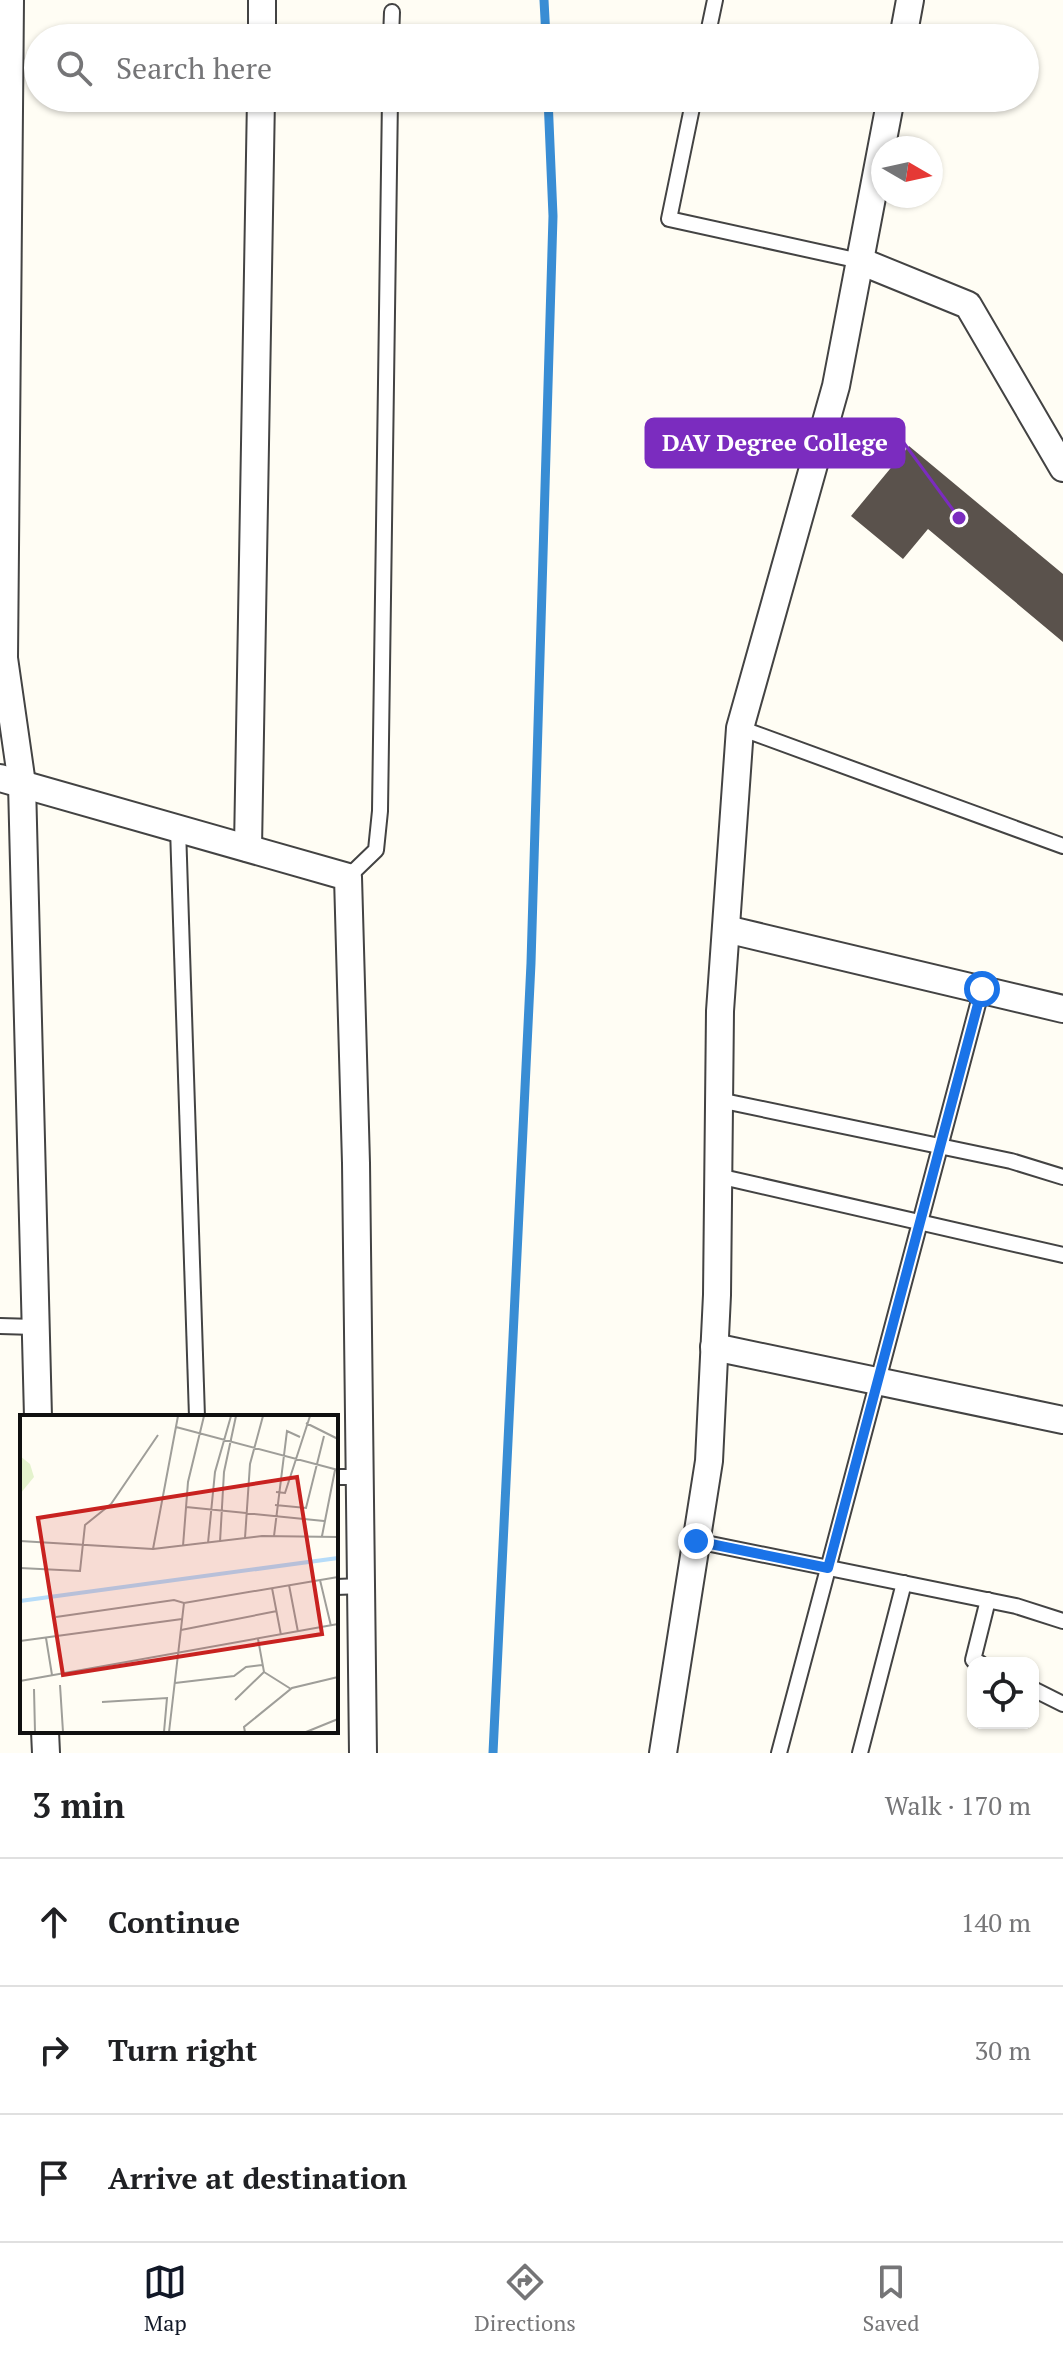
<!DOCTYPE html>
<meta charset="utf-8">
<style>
:root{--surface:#fff;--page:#f6f6f6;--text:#202124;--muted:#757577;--line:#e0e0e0;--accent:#111827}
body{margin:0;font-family:"PT Serif",serif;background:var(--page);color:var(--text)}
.controls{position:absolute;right:24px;bottom:24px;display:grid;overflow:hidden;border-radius:16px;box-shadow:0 2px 6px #0004}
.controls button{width:72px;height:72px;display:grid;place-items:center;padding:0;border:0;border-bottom:2px solid var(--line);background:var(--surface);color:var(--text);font:40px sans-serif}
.compass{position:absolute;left:871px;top:136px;width:72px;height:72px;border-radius:50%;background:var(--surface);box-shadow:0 2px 6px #0004;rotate:99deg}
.stop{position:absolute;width:24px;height:24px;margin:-18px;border:6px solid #1a73e8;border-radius:50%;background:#fff}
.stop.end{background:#1a73e8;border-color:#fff;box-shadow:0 2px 8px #0008}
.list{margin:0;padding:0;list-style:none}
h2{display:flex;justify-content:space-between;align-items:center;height:104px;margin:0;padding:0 32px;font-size:34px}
h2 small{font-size:26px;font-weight:400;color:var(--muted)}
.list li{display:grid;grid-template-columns:52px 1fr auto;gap:24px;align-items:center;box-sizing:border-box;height:128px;padding:0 32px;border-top:2px solid var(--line)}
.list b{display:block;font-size:30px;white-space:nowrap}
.list em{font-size:26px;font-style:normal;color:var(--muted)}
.icon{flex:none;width:44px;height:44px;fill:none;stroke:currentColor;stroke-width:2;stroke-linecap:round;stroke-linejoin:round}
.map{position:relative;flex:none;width:1063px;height:1753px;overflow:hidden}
.search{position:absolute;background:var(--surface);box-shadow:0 2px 6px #0004;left:24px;right:24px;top:24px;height:88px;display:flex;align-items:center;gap:20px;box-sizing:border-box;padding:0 28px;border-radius:44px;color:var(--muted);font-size:30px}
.sheet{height:488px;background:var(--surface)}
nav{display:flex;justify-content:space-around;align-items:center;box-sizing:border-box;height:112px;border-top:2px solid var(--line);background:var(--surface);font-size:22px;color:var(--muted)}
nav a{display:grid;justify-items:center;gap:4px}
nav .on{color:var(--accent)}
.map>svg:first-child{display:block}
</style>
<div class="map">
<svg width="1063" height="1753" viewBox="0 0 1063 1753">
<rect width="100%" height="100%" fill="#fffdf4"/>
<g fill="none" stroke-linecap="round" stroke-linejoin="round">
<g stroke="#398dd4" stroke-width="9">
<polyline points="544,0 546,38"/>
<polyline points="493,1753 531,963 553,216 548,98"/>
</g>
</g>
<polygon fill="#5a524c" points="909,446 1063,574 1063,642 928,529 903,559 851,516"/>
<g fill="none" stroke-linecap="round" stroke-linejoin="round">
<g stroke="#434343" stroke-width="18">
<g id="lane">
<polyline points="391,38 392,12"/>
<polyline points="707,38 715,0"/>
<polyline points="694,98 669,219 860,261"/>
<polyline points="740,728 1063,846"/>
<polyline points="178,828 197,1417"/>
<polyline points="348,877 376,850 380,811 390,98"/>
<polyline points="719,1100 1011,1161 1063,1177"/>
<polyline points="718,1176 1063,1255"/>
<polyline points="0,1326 35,1327"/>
<polyline points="336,1477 361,1477"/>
<polyline points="696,1541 1016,1606 1063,1621"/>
<polyline points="336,1587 362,1586"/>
<polyline points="980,1663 973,1660 988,1600"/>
<polyline points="1033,1689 1063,1704"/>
<polyline points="779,1753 982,989"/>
<polyline points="860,1753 904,1583"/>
</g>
</g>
<g stroke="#434343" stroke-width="30">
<g id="street">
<polyline points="10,0 4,658 22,784 38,1417"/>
<polyline points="262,38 262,0"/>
<polyline points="903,38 910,0"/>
<polyline points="860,261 968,305 1063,468"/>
<polyline points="0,778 348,877 356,1163 363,1753"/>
<polyline points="248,848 261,98"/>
<polyline points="726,929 1063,1009"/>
<polyline points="714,1347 1063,1420"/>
<polyline points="45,1731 46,1753"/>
<polyline points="663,1753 709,1461 717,1295 720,1011 740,728 836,386 891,98"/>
</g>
</g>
<use href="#lane" stroke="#fff" stroke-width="14"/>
<use href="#street" stroke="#fff" stroke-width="26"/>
</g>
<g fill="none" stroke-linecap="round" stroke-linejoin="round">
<polyline stroke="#1a73e8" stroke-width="10" points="696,1541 828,1568 982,989"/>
</g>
<g transform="translate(20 1415)">
<rect width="318" height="318" fill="#fffdf4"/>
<path d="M0,41L10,49L14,62L0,79Z" fill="#e4f3cd"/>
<path fill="none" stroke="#b6dcf9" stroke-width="4" d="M0,186L318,143"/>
<path fill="none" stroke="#9f9e99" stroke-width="2" d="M286,8L318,24M156,12L318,55M256,77L265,78L290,1M255,90L286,93L304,21M166,92L304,106M254,121L267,16L280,22M302,121L315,55M225,123L230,49L243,1M0,126L133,134L242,121L318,122M200,127L204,57L216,1M188,128L195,57L211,1M163,131L168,67L184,1M133,134L158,1M0,153L60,156L65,110L91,89L138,20M300,165L311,211M269,170L278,217M252,173L261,220M36,202L154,185L164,188L318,162M161,215L257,196M26,223L32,260M238,224L244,257L271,274M0,226L162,204M0,266L318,209M155,268L214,261L226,252L242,250M40,270L43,317M14,274L15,317M215,285L244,257M82,287L147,283L144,317M149,317L164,188M225,317L224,312L272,273L318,262M286,317L318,304"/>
<path fill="#c82220" fill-opacity="0.15" stroke="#c82220" stroke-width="4" d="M277,62L302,219L43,260L18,103Z"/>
<rect width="318" height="318" fill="none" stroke="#101010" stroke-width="4"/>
</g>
<path fill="none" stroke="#7b2cbf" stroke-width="3" d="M959 518L904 443"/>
<circle fill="#7b2cbf" stroke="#fff" stroke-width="3" cx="959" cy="518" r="8"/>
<rect fill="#7b2cbf" stroke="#7b2cbf" stroke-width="3" x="646" y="419" width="258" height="48" rx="8"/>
<g font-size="24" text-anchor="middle" font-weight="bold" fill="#fff">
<text x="775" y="451">DAV Degree College</text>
</g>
</svg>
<div class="controls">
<button><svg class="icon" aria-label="locate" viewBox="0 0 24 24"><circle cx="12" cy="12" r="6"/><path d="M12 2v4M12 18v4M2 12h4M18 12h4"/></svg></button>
</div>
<svg class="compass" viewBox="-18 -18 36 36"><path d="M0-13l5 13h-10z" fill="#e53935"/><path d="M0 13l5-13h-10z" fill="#757577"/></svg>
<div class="stop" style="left:982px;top:989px"></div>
<div class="stop end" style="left:696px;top:1541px"></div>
<div class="search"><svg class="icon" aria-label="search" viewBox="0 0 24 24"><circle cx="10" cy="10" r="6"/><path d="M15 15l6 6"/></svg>Search here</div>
</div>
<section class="sheet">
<h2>3 min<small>Walk · 170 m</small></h2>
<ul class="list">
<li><svg class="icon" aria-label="ahead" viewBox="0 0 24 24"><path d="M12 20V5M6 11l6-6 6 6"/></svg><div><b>Continue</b></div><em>140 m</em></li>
<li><svg class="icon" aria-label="right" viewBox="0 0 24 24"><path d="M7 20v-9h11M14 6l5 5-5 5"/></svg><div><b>Turn right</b></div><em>30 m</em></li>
<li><svg class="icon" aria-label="arrive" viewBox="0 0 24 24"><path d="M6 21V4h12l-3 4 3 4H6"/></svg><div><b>Arrive at destination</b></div></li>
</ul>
</section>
<nav>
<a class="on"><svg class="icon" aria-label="map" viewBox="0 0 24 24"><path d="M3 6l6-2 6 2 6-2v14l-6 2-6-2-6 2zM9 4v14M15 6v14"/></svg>Map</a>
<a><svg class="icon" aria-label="directions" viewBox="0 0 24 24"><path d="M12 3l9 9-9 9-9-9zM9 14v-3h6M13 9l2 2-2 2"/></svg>Directions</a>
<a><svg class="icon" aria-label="saved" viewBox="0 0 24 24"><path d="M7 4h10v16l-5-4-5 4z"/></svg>Saved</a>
</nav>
